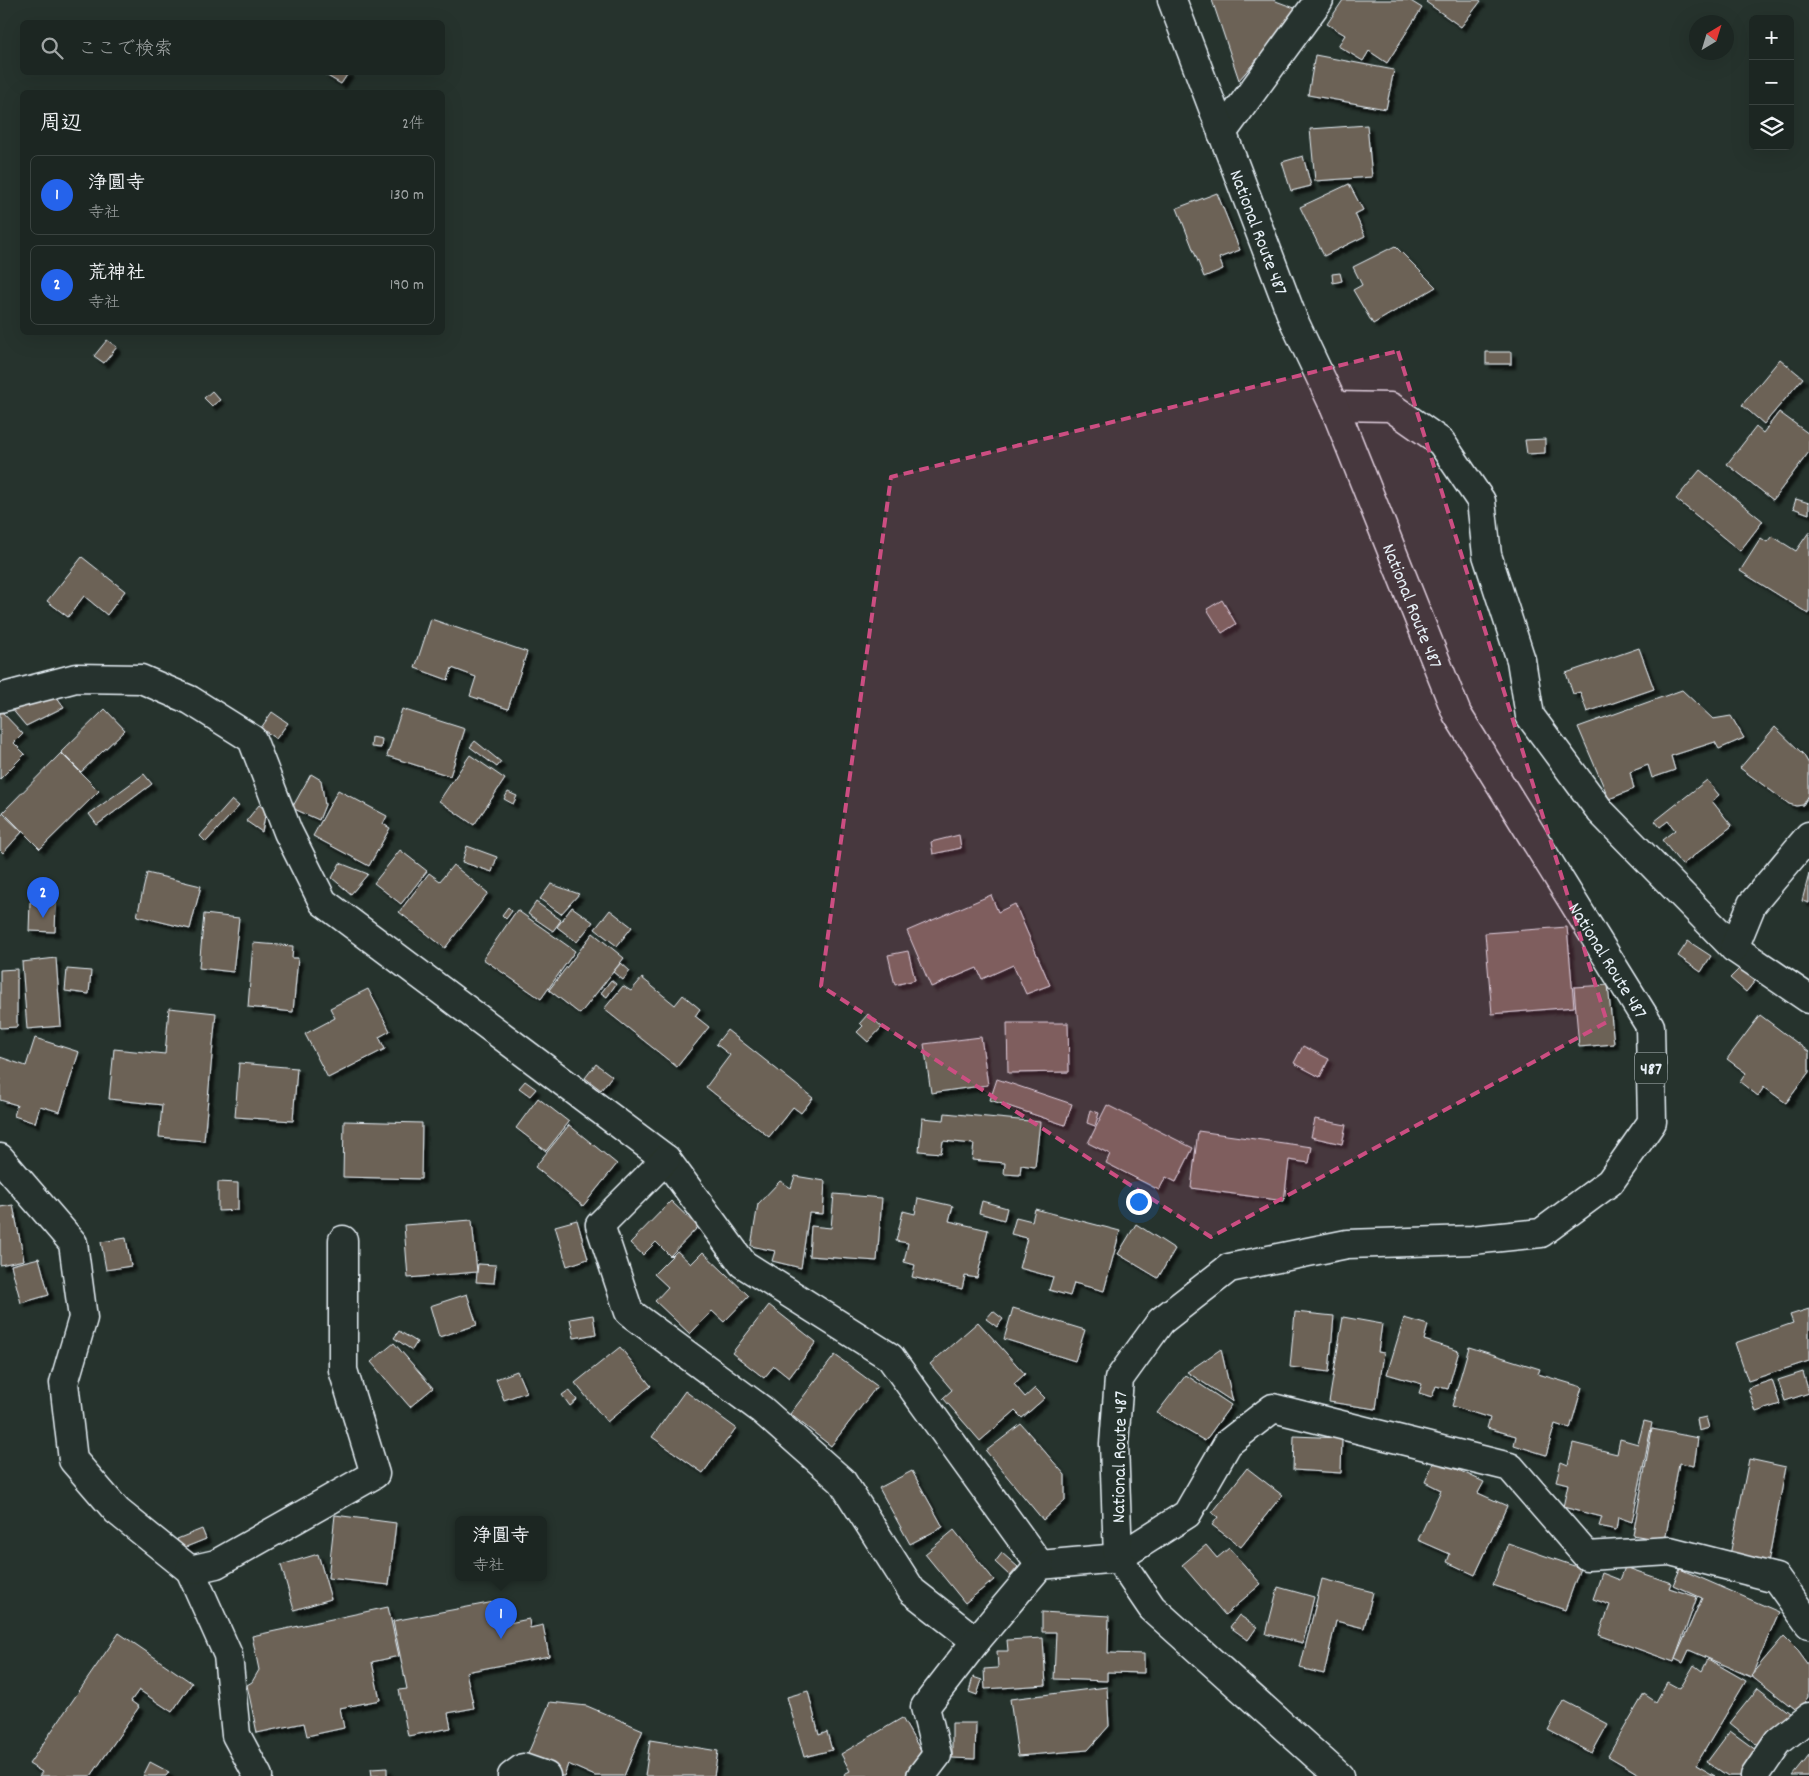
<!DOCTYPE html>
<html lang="ja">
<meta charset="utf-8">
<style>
:root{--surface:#1c2622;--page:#29322f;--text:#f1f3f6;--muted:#a0a5a5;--line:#3a4340;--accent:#2563eb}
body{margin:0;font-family:Dekko,"Klee One",sans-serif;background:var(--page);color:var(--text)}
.controls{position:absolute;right:15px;top:15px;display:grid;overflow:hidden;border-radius:8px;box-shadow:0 5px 20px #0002}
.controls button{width:45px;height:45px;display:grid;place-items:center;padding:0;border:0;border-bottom:1px solid var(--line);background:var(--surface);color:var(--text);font:25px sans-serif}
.compass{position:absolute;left:1689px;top:15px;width:45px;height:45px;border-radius:50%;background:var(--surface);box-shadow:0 5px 20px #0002;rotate:38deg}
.you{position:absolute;left:1138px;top:1201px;width:18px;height:18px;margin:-12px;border:4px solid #fff;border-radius:50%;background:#1a73e8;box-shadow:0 0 0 8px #1a73e833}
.badge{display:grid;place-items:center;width:32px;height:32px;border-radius:50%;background:var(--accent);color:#fff;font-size:16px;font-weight:700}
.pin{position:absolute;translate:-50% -41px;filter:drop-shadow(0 1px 2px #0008)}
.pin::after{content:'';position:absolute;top:26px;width:18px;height:15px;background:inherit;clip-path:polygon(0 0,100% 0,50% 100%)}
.popup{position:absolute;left:455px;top:1516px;width:92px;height:65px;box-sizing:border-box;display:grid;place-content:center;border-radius:8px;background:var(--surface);filter:drop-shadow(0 1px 4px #0005);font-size:16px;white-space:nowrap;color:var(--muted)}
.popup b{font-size:19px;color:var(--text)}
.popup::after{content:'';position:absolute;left:50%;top:100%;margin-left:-10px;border:10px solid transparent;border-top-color:var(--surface)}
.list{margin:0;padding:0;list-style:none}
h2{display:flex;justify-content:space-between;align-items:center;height:65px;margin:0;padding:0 20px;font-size:21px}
h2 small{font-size:16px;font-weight:400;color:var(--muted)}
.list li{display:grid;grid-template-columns:32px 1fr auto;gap:15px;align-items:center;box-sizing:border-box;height:80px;margin:0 10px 10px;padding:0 10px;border:1px solid var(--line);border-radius:8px}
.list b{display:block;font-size:19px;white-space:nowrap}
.list p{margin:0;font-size:16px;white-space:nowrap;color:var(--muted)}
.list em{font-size:16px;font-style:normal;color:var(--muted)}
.icon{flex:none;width:28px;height:28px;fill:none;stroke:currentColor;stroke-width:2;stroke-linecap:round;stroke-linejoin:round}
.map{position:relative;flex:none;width:1809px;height:1776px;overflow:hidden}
.search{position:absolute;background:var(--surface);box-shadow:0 5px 20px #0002;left:20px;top:20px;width:425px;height:55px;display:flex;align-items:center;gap:12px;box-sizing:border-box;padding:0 18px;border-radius:8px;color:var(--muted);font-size:19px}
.panel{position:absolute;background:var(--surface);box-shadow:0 5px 20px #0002;left:20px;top:90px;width:425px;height:245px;border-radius:8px}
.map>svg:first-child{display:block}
</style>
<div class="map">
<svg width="1809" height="1776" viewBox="0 0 1809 1776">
<defs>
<filter id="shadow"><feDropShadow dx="4.5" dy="4.5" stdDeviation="1" flood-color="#0009"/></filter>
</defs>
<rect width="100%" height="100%" fill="#26332d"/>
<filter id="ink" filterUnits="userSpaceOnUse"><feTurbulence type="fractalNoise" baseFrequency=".02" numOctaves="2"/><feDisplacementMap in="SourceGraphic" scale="10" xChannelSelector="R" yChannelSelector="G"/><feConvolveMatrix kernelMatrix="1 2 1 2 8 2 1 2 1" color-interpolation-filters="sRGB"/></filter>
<g filter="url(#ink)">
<g fill="#6c6256" stroke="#e8f1f8" filter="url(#shadow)">
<polygon points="1212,0 1273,0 1300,10 1239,80"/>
<polygon points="1343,0 1409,0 1422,8 1387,63 1369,51 1363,61 1338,46 1345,35 1327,24"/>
<polygon points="1428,0 1479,0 1481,1 1461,27 1426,2"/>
<polygon points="1315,55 1394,70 1386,109 1308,95"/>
<polygon points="325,72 349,72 341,84 324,74"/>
<polygon points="1367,125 1372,177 1315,181 1310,129"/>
<polygon points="1303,156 1311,186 1291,191 1282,162"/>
<polygon points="1349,184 1363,210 1355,214 1365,236 1324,256 1300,207"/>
<polygon points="1217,193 1240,250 1219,258 1223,269 1204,277 1177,208"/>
<polygon points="1395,246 1436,287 1373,324 1353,290 1362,285 1353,267"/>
<polygon points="1340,273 1342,281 1333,283 1332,274"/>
<polygon points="107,340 117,347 104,363 94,356"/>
<rect x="1486" y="352" width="25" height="12"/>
<polygon points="1780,359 1803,378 1764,424 1742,405"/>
<polygon points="212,391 220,400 212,406 204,398"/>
<polygon points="1779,412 1809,434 1809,452 1773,500 1727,464 1756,427 1763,433"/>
<polygon points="1545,439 1545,453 1527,454 1525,440"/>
<polygon points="1700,470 1763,521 1740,551 1676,499"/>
<polygon points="1796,499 1809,503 1809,514 1793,508"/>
<polygon points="1809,532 1809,614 1740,571 1761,538 1767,542 1772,536 1796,551"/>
<polygon points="82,557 125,591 107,615 84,596 68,617 47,601"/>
<polygon points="1222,600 1236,624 1222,633 1207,609"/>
<polygon points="431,619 527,652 508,709 470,696 476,677 452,668 448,680 415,668"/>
<polygon points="1639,648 1654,689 1587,712 1580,692 1573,694 1566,673"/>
<polygon points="1682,690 1713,719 1731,716 1744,738 1719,749 1715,742 1671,756 1675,770 1652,778 1648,765 1630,772 1634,789 1609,799 1578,727"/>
<polygon points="54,693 64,707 26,726 6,702"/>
<polygon points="105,709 125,730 81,772 61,752"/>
<polygon points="402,709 465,729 450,776 387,756"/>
<polygon points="0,710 23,734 14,743 25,754 0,779"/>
<polygon points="272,712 288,723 276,739 261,728"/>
<polygon points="1775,727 1803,754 1809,764 1809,795 1803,805 1796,806 1789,804 1740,768"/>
<polygon points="372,737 382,739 381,748 371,747"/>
<polygon points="475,741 501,762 497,767 470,747"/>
<polygon points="61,753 99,791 40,849 3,812"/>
<polygon points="470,755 505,779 474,825 439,801"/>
<polygon points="144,774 152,784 97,825 89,814"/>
<polygon points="311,774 321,780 325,805 319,820 292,808"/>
<polygon points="1707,780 1719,795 1712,801 1732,826 1682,865 1662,840 1675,830 1668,821 1660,827 1655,821"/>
<polygon points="338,790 387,816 383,824 390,828 369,866 313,836"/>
<polygon points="508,792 517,796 513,804 504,799"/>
<polygon points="232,800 239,806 206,842 200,836"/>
<polygon points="259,805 266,810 262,832 246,821"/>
<polygon points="0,811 22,832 3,853 0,850"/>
<polygon points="959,835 961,848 933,854 931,842"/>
<polygon points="467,846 497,857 492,872 462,862"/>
<polygon points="400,850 427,871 401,904 374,883"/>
<polygon points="340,863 368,874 351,894 332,878"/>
<polygon points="453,865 488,893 445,948 399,912 429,873 440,881"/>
<polygon points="147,873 201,886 190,929 137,916"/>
<polygon points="1809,874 1809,903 1802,901"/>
<polygon points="551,884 579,894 561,914 540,899"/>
<polygon points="991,895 998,912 1015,904 1050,985 1026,994 1013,965 982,979 977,968 931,987 907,931"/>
<polygon points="30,902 56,903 55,932 29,931"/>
<polygon points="536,902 561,920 553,931 528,914"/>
<polygon points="508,907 512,911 506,919 502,915"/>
<polygon points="572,907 593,922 577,942 557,927"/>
<polygon points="517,910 575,951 541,999 483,959"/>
<polygon points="610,910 632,927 617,946 595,929"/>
<polygon points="204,914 239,918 233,972 199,968"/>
<polygon points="1567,927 1574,1007 1492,1014 1485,933"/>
<polygon points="593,933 624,958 580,1014 549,990"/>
<polygon points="1688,941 1711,956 1701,972 1678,956"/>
<polygon points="253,943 293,946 292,958 298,958 293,1012 248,1007"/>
<polygon points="908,951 915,980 895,985 888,955"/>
<polygon points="56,958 61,1026 27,1029 22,962"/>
<polygon points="621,963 630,971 623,980 613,972"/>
<polygon points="1740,968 1755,981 1746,992 1730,978"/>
<polygon points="17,969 17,1027 0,1028 0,970"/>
<polygon points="67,969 91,971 89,994 65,991"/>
<polygon points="642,978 675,1005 683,995 700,1009 695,1016 709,1027 677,1067 604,1009 623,986 631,991"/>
<polygon points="611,980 616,984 607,997 601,993"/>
<polygon points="1608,985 1614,1044 1579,1047 1574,987"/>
<polygon points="368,989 390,1031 379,1037 385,1049 328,1078 305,1034 335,1018 330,1008"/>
<polygon points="169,1008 216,1013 204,1141 159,1137 162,1105 109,1099 114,1049 165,1054"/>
<polygon points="868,1014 882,1027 868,1042 857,1032 863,1026 860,1023"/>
<polygon points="1760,1015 1809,1052 1809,1072 1786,1103 1764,1087 1758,1096 1740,1082 1746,1073 1727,1059"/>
<polygon points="1007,1023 1068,1023 1069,1072 1008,1073"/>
<polygon points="727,1030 813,1098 801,1113 793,1107 769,1137 706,1087 730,1055 716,1044"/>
<polygon points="981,1037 988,1085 931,1093 924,1044"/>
<polygon points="35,1038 79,1052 60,1112 40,1106 35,1123 14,1116 17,1105 0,1100 0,1057 26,1066"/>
<polygon points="1303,1046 1329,1059 1320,1077 1294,1063"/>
<polygon points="239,1063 297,1068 293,1121 235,1117"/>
<polygon points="596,1064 612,1076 601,1090 585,1078"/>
<polygon points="997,1079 1072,1104 1065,1125 990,1100"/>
<polygon points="525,1081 536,1089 530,1096 519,1088"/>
<polygon points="538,1098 569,1122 546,1151 516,1128"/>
<polygon points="1107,1105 1193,1148 1176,1182 1166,1177 1159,1190 1106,1163 1110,1154 1088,1143"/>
<polygon points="1090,1110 1099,1113 1095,1126 1087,1123"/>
<polygon points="945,1113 1040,1122 1035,1167 1021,1165 1020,1175 1004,1174 1005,1163 972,1160 974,1144 943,1141 941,1153 919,1151 922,1118 944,1120"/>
<polygon points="1315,1119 1346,1125 1342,1144 1311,1137"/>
<polygon points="344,1121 422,1123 421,1179 343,1177"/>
<polygon points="569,1125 617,1164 583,1206 535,1167"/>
<polygon points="1198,1131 1312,1147 1309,1163 1289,1160 1284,1201 1191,1188"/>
<polygon points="795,1176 825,1181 823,1214 809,1213 801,1268 772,1261 775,1251 751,1246 758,1204 780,1181 791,1188"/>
<polygon points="218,1182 238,1183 238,1210 218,1211"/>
<polygon points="834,1194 882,1198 877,1261 809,1256 811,1226 831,1228"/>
<polygon points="918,1198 953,1206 949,1221 988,1230 977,1278 965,1276 962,1289 912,1277 915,1265 904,1262 908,1243 896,1241 903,1211 915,1214"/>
<polygon points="671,1201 698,1227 670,1256 656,1242 643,1255 630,1243"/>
<polygon points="982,1201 1007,1208 1004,1220 979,1213"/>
<polygon points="13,1205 24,1260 0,1265 0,1207"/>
<polygon points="1035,1209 1120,1231 1104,1291 1074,1283 1070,1296 1049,1290 1053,1277 1019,1268 1027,1238 1011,1234 1016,1217 1032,1221"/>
<polygon points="472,1220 477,1272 408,1278 404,1225"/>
<polygon points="577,1220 588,1259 567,1266 555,1226"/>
<polygon points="1136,1224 1175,1249 1158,1278 1118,1254"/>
<polygon points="126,1238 131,1266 106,1270 101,1242"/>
<polygon points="677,1251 691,1264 703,1252 749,1296 724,1322 712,1311 690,1334 655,1301 668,1287 654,1274"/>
<polygon points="39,1258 49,1295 21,1303 11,1265"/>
<polygon points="478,1264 496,1265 494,1283 476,1282"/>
<polygon points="467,1294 477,1325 439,1337 430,1306"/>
<polygon points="769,1305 816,1342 789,1378 774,1366 764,1378 732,1353"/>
<polygon points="1013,1308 1085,1330 1075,1361 1004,1339"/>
<polygon points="1809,1309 1809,1361 1748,1381 1735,1343 1793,1323 1790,1315"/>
<polygon points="993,1311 1003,1319 997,1327 986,1319"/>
<polygon points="1295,1312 1334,1316 1329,1372 1290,1367"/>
<polygon points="593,1315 596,1334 574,1338 570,1319"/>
<polygon points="1343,1317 1382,1324 1378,1352 1384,1353 1376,1409 1329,1402"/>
<polygon points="1404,1318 1428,1325 1424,1340 1459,1351 1448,1389 1436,1386 1432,1397 1419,1393 1422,1384 1387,1374"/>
<polygon points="978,1322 1025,1374 1014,1384 1025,1397 1035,1388 1045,1398 1022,1418 1015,1411 980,1441 943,1398 952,1390 930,1364"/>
<polygon points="399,1331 417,1342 412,1350 394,1338"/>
<polygon points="394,1343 433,1388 410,1407 371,1362"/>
<polygon points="620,1347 651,1386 607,1422 575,1383"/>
<polygon points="1469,1347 1540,1369 1538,1374 1582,1387 1570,1429 1555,1424 1546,1455 1514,1445 1516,1436 1487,1428 1490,1418 1452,1406"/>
<polygon points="1221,1349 1233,1402 1187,1372"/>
<polygon points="835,1355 877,1386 831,1446 790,1414"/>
<polygon points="517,1371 526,1392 504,1400 496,1379"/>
<polygon points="1803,1372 1809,1393 1785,1401 1778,1380"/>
<polygon points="1186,1375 1231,1405 1205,1441 1157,1413"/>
<polygon points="1772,1380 1780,1404 1756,1412 1748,1388"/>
<polygon points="569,1390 577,1400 570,1406 562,1395"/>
<polygon points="685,1391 736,1428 703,1473 652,1437"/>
<polygon points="1706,1417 1709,1428 1699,1431 1697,1419"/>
<polygon points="1644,1421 1652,1423 1632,1522 1618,1517 1616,1530 1599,1526 1602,1517 1563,1507 1568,1484 1556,1481 1561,1462 1568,1465 1573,1443 1617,1454 1620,1439 1638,1444"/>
<polygon points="1021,1424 1065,1475 1065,1500 1043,1520 986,1451"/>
<polygon points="1652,1429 1698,1438 1694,1466 1679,1463 1665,1541 1633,1535"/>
<polygon points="1294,1436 1342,1438 1341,1473 1293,1470"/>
<polygon points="1435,1459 1484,1482 1478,1493 1507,1506 1475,1575 1447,1562 1450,1554 1418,1540 1441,1490 1425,1482"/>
<polygon points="1749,1459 1786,1467 1768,1563 1730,1555"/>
<polygon points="1247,1468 1282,1495 1241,1547 1212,1525 1218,1517 1212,1513"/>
<polygon points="912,1471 943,1527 910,1544 879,1488"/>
<polygon points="335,1515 396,1523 389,1585 328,1578"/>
<polygon points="202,1529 206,1539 181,1549 177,1539"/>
<polygon points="954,1530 994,1580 965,1603 925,1554"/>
<polygon points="1508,1543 1580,1568 1565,1610 1493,1585"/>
<polygon points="1206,1545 1217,1558 1229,1548 1261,1584 1225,1615 1182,1565"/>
<polygon points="1002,1553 1018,1567 1010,1576 995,1562"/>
<polygon points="318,1554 331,1599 294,1610 281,1565"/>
<polygon points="1625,1567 1671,1583 1669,1588 1697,1597 1674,1662 1599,1635 1610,1605 1593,1599 1602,1573 1620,1580"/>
<polygon points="1680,1569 1779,1612 1751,1677 1689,1650 1683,1663 1675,1659 1702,1598 1673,1585"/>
<polygon points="1322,1579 1373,1592 1364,1628 1336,1621 1324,1674 1300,1668"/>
<polygon points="1278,1587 1314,1597 1303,1643 1266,1634"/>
<polygon points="494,1602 499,1625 529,1619 530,1628 543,1625 549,1656 466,1672 474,1708 448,1713 451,1728 408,1736 399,1690 407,1689 393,1621"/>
<polygon points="388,1607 399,1656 372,1662 380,1700 340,1708 344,1728 307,1736 304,1723 257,1733 247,1685 252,1682 259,1670 252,1636"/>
<polygon points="1042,1612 1109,1616 1108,1653 1144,1654 1144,1673 1107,1672 1107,1681 1054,1679 1056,1632 1042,1632"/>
<polygon points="1239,1615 1257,1627 1248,1640 1230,1627"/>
<polygon points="119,1633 192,1683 172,1712 139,1690 131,1701 139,1707 91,1776 39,1776 42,1772 29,1764"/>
<polygon points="1784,1636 1798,1650 1809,1665 1809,1697 1798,1712 1751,1675"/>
<polygon points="1043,1638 1046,1685 985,1689 984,1669 998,1668 997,1651 1008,1651 1007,1640"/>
<polygon points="1708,1659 1746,1681 1696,1765 1715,1776 1642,1776 1608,1756 1644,1694 1656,1702 1667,1682 1680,1689 1694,1665 1702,1671"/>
<polygon points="973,1677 982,1680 977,1695 969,1692"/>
<polygon points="1107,1687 1109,1726 1088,1750 1018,1756 1010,1699"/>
<polygon points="1758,1688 1795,1717 1766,1752 1730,1723"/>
<polygon points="808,1691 819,1735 827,1732 832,1750 804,1757 787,1697"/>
<polygon points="1564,1701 1608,1724 1592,1753 1548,1730"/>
<polygon points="550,1702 587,1706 643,1730 624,1776 595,1776 568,1764 564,1776 555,1776 524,1763"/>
<polygon points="902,1718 929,1765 910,1776 845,1776 844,1774 850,1771 841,1754"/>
<polygon points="952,1723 976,1723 975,1759 952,1758"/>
<polygon points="1730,1731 1764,1756 1750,1776 1728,1776 1707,1762"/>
<polygon points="650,1740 718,1751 714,1776 645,1776"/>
<polygon points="1809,1755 1809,1776 1792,1776"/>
<polygon points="150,1762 169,1772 166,1776 143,1776"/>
<polygon points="387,1768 387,1776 372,1776 371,1769"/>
</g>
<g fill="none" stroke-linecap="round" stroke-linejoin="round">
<g stroke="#e8f1f8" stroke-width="31">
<g id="minor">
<polyline points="1222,133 1319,0"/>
<polyline points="1334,406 1391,407 1441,442 1481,501 1487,555 1521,660 1530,716 1601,812 1734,948 1809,999"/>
<polyline points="0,698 76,678 141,679 190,700 252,739 288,832 323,902 666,1159 743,1264 890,1357 1040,1565 1118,1558 1187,1514 1228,1443 1273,1408 1510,1467 1587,1556 1670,1551 1776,1578 1809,1624"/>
<polyline points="1734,948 1752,904 1809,836"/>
<polyline points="0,1158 73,1243 83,1318 64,1383 73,1460 117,1511 190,1570 228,1655 236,1735 258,1776"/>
<polyline points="666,1159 600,1225 629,1312 762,1410 842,1481 912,1591 976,1641 1040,1565"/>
<polyline points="190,1570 216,1564 375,1474 343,1370 343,1240"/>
<polyline points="512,1776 523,1768 546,1776"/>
<polyline points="921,1776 937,1755 925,1707 976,1641"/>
<polyline points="1755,1776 1778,1742 1809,1717"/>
</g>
</g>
<g stroke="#e8f1f8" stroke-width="31">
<g id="highway">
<path id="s1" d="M1172,0L1293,319L1334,406L1457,714L1650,1026L1652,1122L1610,1182L1541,1233L1472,1240L1347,1244L1229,1268L1161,1321L1119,1379L1114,1444L1118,1558L1152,1608L1339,1776"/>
</g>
</g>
<use href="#minor" stroke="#26332d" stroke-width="28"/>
<use href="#highway" stroke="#26332d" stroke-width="28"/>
</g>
</g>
<path fill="#cc4e82" fill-opacity="0.2" stroke="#cc4e82" stroke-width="4" stroke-dasharray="10 6" stroke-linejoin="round" d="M1398,351L1607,1022L1211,1237L821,986L891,477Z"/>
<g text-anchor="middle" stroke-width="5" stroke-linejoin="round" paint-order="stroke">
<rect fill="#26332d" stroke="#aeb8bb" stroke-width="1" x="1635" y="1052.5" width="32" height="31" rx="4"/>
<g font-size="18" font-weight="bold" fill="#e8f1f8">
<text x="1651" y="1074">487</text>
</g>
<g font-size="19" fill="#e8f1f8" stroke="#26332d">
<text dy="7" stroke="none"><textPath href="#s1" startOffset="248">National Route 487</textPath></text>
<text dy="7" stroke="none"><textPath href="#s1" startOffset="652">National Route 487</textPath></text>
<text dy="7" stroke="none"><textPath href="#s1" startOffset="1058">National Route 487</textPath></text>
<text transform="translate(1118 1457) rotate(-89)" y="7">National Route 487</text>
</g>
</g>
</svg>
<div class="controls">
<button>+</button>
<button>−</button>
<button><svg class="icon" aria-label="layers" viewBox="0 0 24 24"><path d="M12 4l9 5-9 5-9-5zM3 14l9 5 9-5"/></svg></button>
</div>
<svg class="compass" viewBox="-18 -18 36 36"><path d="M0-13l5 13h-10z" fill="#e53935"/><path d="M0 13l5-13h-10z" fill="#a0a5a5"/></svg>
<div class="you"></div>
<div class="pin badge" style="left:501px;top:1639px">1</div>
<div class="popup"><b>浄圓寺</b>寺社</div>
<div class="pin badge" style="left:43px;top:918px">2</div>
<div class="search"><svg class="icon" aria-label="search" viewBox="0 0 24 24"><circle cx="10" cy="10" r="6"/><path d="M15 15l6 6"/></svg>ここで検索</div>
<section class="panel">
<h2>周辺<small>2件</small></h2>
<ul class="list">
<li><span class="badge">1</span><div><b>浄圓寺</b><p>寺社</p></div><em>130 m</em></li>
<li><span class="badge">2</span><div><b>荒神社</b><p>寺社</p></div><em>190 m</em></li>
</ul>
</section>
</div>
